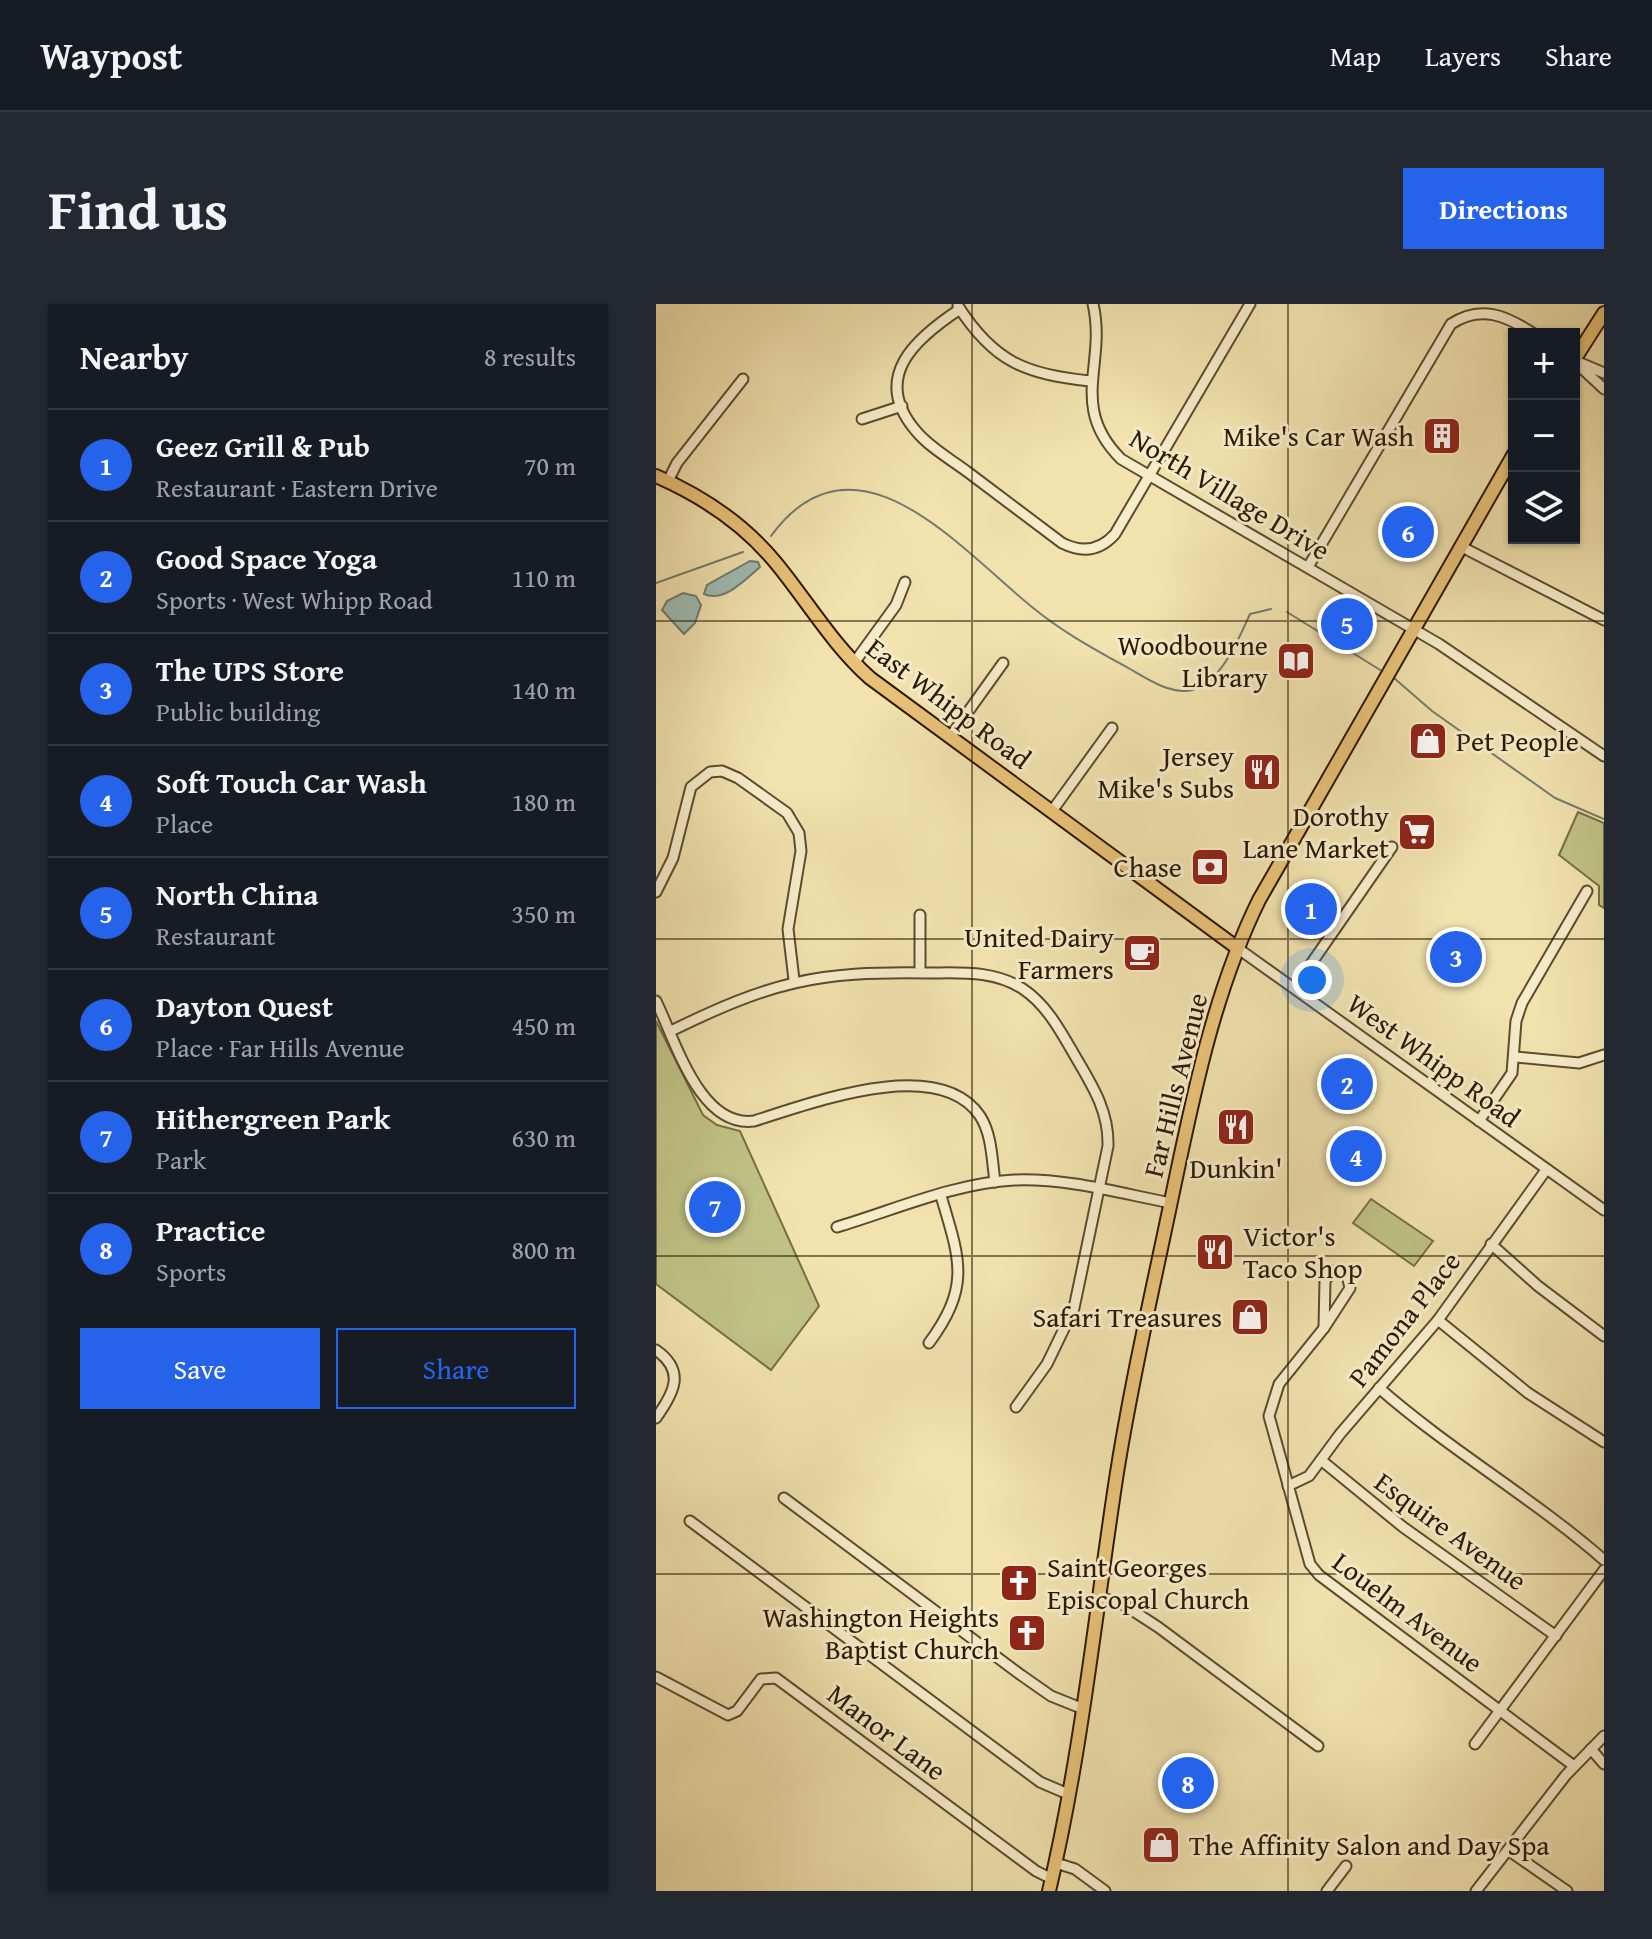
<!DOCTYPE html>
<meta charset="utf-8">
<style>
:root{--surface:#171b24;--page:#242831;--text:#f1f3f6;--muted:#9ea1a6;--line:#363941;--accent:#2563eb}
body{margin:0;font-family:"Gentium Book Plus",serif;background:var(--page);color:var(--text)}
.controls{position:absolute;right:24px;top:24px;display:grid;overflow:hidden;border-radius:0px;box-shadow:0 2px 6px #0004}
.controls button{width:72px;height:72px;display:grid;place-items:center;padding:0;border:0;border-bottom:2px solid var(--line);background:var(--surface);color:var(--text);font:40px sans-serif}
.you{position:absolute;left:656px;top:676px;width:28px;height:28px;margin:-20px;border:6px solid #fff;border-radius:50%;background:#1a73e8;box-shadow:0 0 0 12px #1a73e833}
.badge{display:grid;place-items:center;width:52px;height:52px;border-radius:50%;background:var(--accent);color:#fff;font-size:26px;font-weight:700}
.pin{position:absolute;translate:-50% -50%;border:4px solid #fff;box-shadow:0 2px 8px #0006}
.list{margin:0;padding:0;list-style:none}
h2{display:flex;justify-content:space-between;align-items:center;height:104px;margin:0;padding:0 32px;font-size:34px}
h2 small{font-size:26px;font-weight:400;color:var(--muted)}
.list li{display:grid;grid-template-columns:52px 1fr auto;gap:24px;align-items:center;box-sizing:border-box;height:112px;padding:0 32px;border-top:2px solid var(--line)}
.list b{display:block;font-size:30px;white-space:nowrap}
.list p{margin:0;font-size:26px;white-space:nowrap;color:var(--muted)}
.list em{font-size:26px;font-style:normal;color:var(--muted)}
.actions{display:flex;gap:16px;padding:24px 32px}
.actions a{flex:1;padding:18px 0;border:2px solid var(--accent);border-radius:0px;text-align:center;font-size:28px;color:var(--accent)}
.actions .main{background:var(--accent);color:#fff}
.icon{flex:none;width:44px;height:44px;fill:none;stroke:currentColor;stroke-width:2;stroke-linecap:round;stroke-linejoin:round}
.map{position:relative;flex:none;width:948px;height:1587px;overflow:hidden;border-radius:0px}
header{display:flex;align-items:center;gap:48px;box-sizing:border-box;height:112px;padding:0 40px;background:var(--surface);border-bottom:2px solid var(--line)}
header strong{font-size:38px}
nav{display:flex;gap:44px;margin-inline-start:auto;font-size:28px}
.intro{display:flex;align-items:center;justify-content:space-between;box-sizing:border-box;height:192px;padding:0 48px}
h1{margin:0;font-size:56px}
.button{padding:20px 36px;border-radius:0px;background:var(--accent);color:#fff;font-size:28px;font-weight:700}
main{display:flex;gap:48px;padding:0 48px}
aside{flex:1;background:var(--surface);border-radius:0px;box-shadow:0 2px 6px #0004}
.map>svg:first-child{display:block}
</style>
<header>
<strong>Waypost</strong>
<nav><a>Map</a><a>Layers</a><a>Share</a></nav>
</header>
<div class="intro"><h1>Find us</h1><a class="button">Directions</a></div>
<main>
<aside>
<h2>Nearby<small>8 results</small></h2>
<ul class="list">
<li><span class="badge">1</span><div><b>Geez Grill &amp; Pub</b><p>Restaurant · Eastern Drive</p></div><em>70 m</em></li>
<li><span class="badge">2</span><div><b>Good Space Yoga</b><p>Sports · West Whipp Road</p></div><em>110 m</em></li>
<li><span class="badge">3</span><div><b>The UPS Store</b><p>Public building</p></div><em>140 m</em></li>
<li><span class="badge">4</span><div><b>Soft Touch Car Wash</b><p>Place</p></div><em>180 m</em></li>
<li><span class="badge">5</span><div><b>North China</b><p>Restaurant</p></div><em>350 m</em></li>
<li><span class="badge">6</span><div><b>Dayton Quest</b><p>Place · Far Hills Avenue</p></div><em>450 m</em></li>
<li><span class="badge">7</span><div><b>Hithergreen Park</b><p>Park</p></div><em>630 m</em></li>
<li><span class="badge">8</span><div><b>Practice</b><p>Sports</p></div><em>800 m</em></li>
</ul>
<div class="actions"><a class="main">Save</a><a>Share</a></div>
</aside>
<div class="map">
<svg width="948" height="1587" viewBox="0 0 948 1587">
<rect width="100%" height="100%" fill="#f1e2ae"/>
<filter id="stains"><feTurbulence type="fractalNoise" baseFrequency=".0025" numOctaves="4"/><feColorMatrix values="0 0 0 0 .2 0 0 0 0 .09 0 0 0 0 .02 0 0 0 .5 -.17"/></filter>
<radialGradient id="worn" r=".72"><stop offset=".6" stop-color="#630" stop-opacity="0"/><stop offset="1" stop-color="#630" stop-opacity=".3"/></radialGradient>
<g fill="#c0c286" stroke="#766e44" stroke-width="2">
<polygon points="922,508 948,519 948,604 943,601 943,582 903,551"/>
<polygon points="0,717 47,811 61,821 84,827 163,1002 115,1066 0,980"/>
<polygon points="715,895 777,937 758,962 697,919"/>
</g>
<g fill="#9fbcb5" stroke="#717b6e" stroke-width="2">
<path d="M94,257L102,258L104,263C90,275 68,299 48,290L51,281Z"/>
<polygon points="27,289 40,292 45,301 39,319 28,330 6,306 11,297"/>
</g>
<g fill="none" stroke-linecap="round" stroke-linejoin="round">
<g stroke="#717b6e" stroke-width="2">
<path d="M115,232C199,117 304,245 376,303C406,328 440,346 474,365C491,375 515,391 536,386C565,379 583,334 594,310L615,305"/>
<polyline points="0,279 87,248"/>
<polyline points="631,308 729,369"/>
<polyline points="738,374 776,407 899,494 948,515"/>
</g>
<g stroke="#5d4b2e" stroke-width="13">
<g id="minor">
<path d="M437,0C451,60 412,102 465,155L783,340L948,452"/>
<path d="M302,2C338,58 369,70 434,77"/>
<path d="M304,5C260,34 214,73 260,127C274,144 296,156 313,169C344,192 375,216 406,239C426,249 444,247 459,230L594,0"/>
<polyline points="918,57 948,85"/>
<polyline points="922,58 948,69"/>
<polyline points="206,115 246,102"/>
<polyline points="12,177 21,159 87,75"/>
<polyline points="804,242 948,316"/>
<path d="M652,263L795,20C825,0 851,12 878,30"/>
<polyline points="198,359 240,301 249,278"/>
<polyline points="294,433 347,359"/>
<polyline points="396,507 456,424"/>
<polyline points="0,588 17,554 35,483 54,468 66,467 82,474 131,509 143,529 145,547 132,625 138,676"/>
<polyline points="580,643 948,906"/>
<polyline points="264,668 264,611"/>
<polyline points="639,683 736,543"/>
<path d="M0,697C20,738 44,824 98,817C153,800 282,750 324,812C336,830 336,857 339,878"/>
<path d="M15,727C115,678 160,667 272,669C305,669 338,666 367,685C391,701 405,728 419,752C436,781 453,807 452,842L418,1004L391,1060L360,1103"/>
<polyline points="860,753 923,759 948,751"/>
<polyline points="823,817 856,769 860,717 866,699 931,587"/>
<path d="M181,923C238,906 299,879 358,876C411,874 463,889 515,899"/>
<polyline points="835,940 882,982 948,1032"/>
<polygon points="678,967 691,971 694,984 668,1024 669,976"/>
<polyline points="782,1016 872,1089 948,1138"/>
<polyline points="668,1024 623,1080 613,1112 654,1260 663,1271 918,1462"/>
<path d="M273,1039C315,982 304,956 285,892"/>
<path d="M0,1046C30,1067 18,1089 0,1114"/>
<path d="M723,1084C795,1147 877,1194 948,1256"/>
<polyline points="665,1156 747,1223 900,1332"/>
<polyline points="632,1182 653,1172 684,1130 782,1016 890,866"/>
<polyline points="128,1194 365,1371 395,1392 425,1404"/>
<polyline points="34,1217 384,1478 412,1490"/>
<polyline points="442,1293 465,1299 502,1323 662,1442"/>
<polyline points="0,1373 72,1411 81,1407 105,1375 120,1374 380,1567 396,1575"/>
<polyline points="819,1440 948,1266"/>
<polyline points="935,1445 948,1460"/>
<polyline points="852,1546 911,1587"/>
<polyline points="400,1559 419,1565 449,1587"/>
<polyline points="671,1587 690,1562"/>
<polyline points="820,1587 910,1471 948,1432"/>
</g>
</g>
<g stroke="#2c1903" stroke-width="16">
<g id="major">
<polyline points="918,56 948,9"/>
<path d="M0,172C46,192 88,220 120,259C152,298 176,340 214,374L580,643"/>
<path d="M393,1587C425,1452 439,1312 460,1175C474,1084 495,993 514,902C536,798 556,692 603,596L858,150"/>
</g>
</g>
<use href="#minor" stroke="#f6ecca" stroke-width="9"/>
<use href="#major" stroke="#e8c177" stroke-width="12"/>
</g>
<path fill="none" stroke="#2c1903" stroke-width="2" stroke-opacity="0.55" d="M316,0V1587M632,0V1587M0,317H948M0,635H948M0,952H948M0,1270H948"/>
<defs>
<g id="building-square" transform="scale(2)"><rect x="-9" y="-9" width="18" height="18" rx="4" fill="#8f2418" stroke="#f6ecca"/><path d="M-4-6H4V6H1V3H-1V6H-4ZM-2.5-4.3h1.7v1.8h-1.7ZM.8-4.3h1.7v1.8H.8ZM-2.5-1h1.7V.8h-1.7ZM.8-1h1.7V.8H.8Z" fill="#fff"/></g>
<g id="library-square" transform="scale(2)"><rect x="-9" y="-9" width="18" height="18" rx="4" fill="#8f2418" stroke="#f6ecca"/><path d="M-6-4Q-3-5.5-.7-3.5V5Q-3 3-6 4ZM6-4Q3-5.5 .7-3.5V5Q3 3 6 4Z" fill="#fff"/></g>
<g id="shop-square" transform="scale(2)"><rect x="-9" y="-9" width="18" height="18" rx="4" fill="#8f2418" stroke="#f6ecca"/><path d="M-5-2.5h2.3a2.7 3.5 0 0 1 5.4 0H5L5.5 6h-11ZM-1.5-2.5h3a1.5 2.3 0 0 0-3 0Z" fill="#fff"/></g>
<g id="restaurant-square" transform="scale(2)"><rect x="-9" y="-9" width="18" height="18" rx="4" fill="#8f2418" stroke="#f6ecca"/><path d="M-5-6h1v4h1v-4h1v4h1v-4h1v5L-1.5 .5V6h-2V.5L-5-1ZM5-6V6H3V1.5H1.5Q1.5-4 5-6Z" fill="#fff"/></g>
<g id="supermarket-square" transform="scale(2)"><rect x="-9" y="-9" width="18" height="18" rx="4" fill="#8f2418" stroke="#f6ecca"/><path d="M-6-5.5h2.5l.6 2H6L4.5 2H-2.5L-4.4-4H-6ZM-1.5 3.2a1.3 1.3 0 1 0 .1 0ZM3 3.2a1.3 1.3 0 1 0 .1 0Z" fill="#fff"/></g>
<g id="bank-square" transform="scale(2)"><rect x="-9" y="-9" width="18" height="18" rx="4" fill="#8f2418" stroke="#f6ecca"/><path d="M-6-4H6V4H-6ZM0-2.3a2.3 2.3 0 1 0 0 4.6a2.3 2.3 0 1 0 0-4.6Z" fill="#fff"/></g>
<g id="cafe-square" transform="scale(2)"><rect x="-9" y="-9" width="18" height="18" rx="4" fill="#8f2418" stroke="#f6ecca"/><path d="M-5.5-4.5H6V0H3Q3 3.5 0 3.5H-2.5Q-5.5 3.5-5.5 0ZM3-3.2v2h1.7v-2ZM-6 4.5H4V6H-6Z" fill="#fff"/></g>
<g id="church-square" transform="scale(2)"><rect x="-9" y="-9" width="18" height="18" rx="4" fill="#8f2418" stroke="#f6ecca"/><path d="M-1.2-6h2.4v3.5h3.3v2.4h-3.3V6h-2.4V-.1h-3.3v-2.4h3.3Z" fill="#fff"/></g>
</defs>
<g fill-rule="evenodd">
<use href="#building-square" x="786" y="132"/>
<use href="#library-square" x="640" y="357"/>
<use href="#shop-square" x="772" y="437"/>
<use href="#restaurant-square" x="606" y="468"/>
<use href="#supermarket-square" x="761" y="528"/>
<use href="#bank-square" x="554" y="563"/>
<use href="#cafe-square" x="486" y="649"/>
<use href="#restaurant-square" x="580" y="823"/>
<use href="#restaurant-square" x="559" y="948"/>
<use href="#shop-square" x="594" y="1013"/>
<use href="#church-square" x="363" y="1279"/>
<use href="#church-square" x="371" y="1329"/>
<use href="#shop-square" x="505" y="1541"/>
</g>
<g text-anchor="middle" stroke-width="6" stroke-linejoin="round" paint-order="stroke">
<g font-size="28" fill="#2c1903" stroke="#f6ecca" text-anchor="end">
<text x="758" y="142">Mike's Car Wash</text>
<text x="612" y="351">Woodbourne<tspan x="612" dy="32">Library</tspan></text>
<text x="800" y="447" text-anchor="start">Pet People</text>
<text x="578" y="462">Jersey<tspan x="578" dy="32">Mike's Subs</tspan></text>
<text x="733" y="522">Dorothy<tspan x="733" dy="32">Lane Market</tspan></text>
<text x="526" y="573">Chase</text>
<text x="458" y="643">United Dairy<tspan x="458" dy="32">Farmers</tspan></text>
<text x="580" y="874" text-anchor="middle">Dunkin'</text>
<text x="587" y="942" text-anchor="start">Victor's<tspan x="587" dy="32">Taco Shop</tspan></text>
<text x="566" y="1023">Safari Treasures</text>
<text x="391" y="1273" text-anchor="start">Saint Georges<tspan x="391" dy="32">Episcopal Church</tspan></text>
<text x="343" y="1323">Washington Heights<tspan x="343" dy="32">Baptist Church</tspan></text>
<text x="533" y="1551" text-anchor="start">The Affinity Salon and Day Spa</text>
</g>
<g font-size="28" fill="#2c1903" stroke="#f6ecca">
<text transform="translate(574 190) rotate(31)" y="10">North Village Drive</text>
<text transform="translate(293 399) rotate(37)" y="10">East Whipp Road</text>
<text transform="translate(778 756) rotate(36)" y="10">West Whipp Road</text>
<text transform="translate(519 781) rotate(-76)" y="10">Far Hills Avenue</text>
<text transform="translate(748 1015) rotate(-52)" y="10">Pamona Place</text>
<text transform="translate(795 1227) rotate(36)" y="10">Esquire Avenue</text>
<text transform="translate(752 1308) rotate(37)" y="10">Louelm Avenue</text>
<text transform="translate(231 1428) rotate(37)" y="10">Manor Lane</text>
</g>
</g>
<rect width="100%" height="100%" filter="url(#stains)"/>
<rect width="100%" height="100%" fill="url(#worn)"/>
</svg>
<div class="controls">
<button>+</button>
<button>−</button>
<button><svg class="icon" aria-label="layers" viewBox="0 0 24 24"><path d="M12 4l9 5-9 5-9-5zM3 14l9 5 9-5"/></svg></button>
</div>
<div class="you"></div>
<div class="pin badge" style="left:655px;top:605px">1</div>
<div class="pin badge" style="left:691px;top:780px">2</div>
<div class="pin badge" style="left:800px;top:653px">3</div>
<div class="pin badge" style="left:700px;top:852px">4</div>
<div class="pin badge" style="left:691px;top:320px">5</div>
<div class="pin badge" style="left:752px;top:228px">6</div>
<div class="pin badge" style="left:59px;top:903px">7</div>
<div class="pin badge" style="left:532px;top:1479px">8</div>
</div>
</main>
